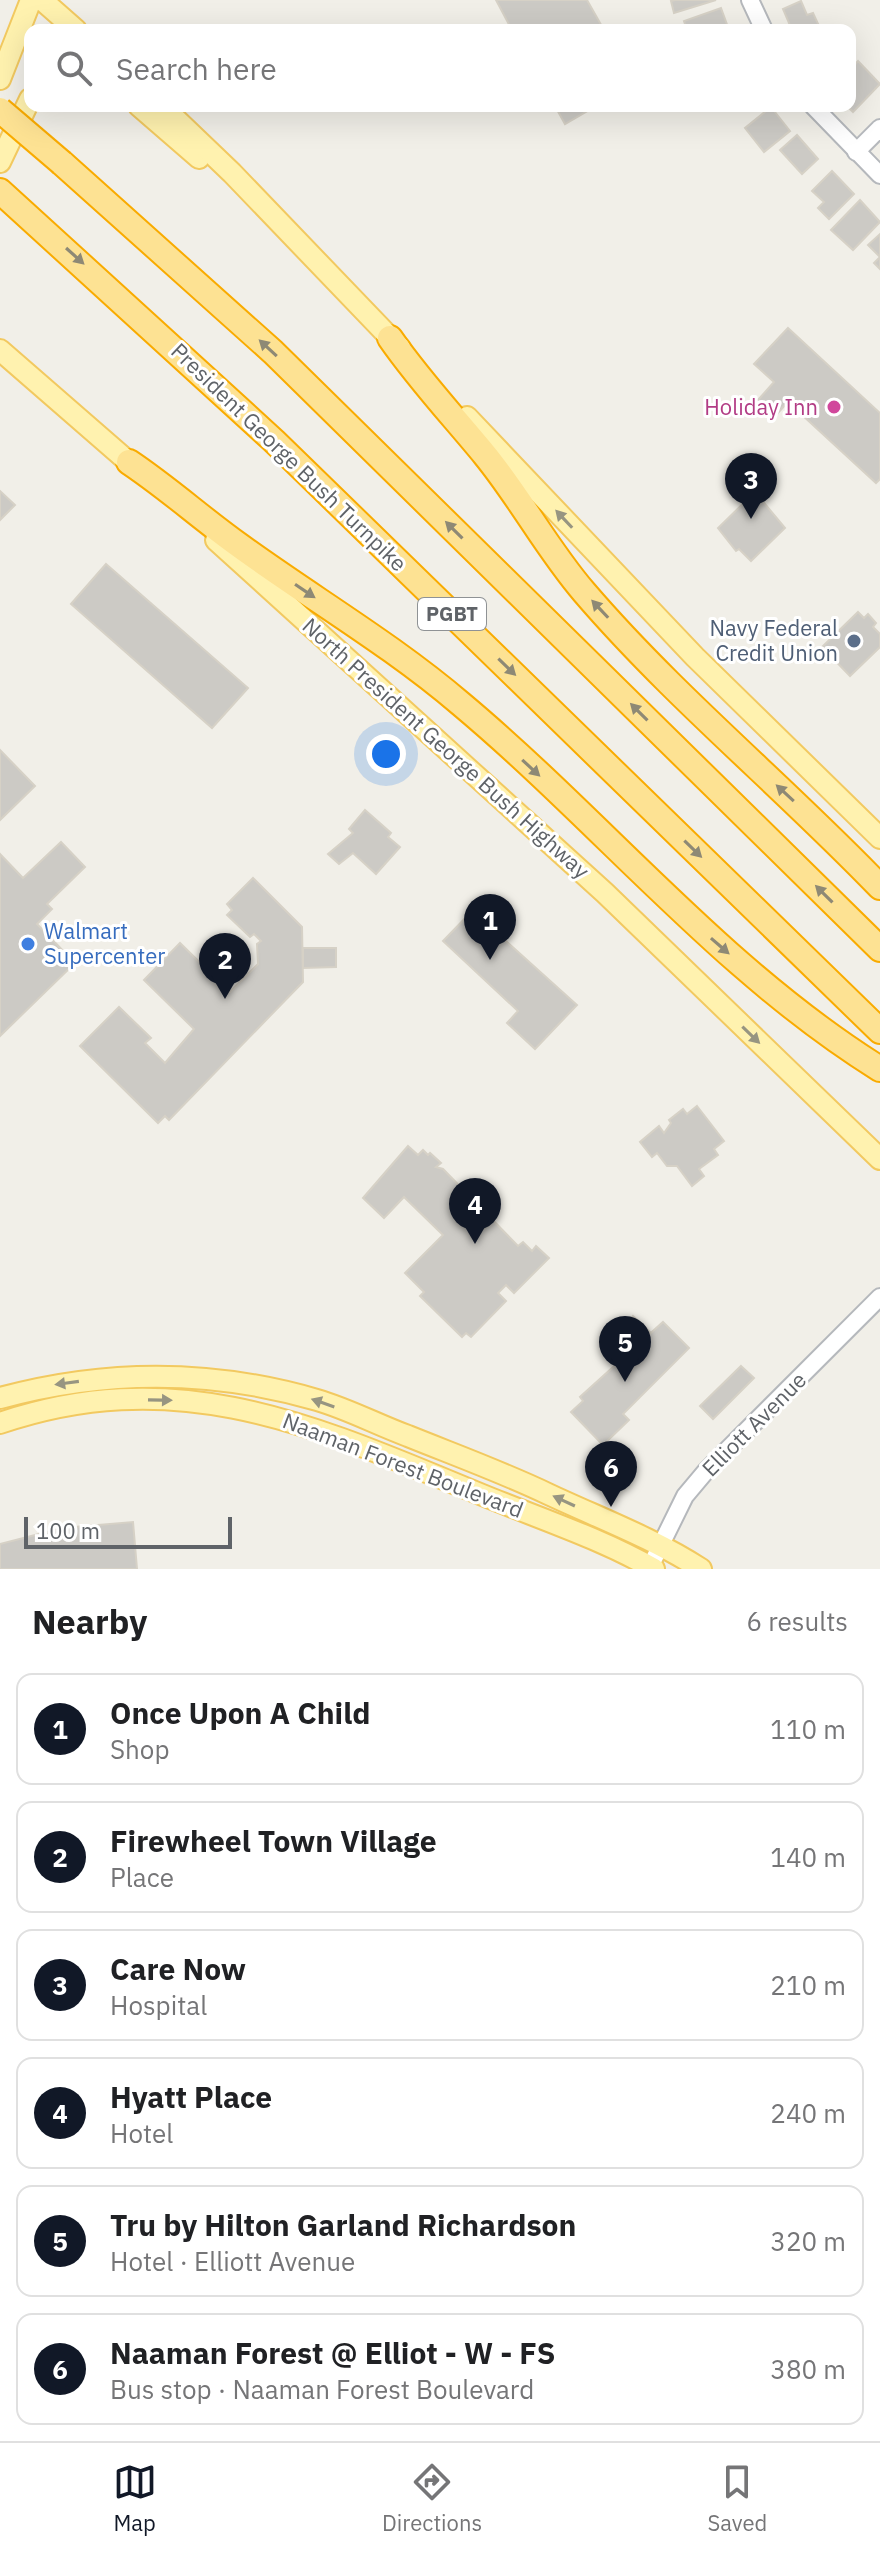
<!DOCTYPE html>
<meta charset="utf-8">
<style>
:root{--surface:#fff;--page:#f6f6f6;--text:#202124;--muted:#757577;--line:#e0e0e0;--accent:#111827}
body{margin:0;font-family:"IBM Plex Sans",sans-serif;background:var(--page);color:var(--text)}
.scale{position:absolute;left:24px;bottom:20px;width:208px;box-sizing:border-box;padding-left:8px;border:4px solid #5f6368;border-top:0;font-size:22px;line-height:28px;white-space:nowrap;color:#5f6368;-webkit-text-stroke:6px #fff;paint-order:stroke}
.you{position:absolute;left:386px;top:754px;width:28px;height:28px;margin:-20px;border:6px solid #fff;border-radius:50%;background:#1a73e8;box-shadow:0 0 0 12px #1a73e833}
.badge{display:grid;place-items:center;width:52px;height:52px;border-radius:50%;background:var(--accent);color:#fff;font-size:26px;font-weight:700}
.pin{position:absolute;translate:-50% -66px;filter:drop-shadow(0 2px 4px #0008)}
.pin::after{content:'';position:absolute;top:42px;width:28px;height:24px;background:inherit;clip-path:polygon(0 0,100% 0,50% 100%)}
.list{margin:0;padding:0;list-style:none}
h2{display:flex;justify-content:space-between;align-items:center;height:104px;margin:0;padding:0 32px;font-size:34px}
h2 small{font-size:26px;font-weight:400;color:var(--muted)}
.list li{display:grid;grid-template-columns:52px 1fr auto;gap:24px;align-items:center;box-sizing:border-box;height:112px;margin:0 16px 16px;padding:0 16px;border:2px solid var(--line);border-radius:16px}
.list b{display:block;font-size:30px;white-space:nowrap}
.list p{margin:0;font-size:26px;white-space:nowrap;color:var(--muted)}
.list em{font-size:26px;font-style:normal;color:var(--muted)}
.icon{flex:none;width:44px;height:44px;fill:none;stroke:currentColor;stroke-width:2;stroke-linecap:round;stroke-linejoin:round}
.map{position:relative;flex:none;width:880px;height:1569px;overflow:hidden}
.search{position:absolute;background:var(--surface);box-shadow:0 8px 32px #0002;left:24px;right:24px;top:24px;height:88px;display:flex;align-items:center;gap:20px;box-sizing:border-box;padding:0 28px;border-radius:16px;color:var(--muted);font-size:30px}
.sheet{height:872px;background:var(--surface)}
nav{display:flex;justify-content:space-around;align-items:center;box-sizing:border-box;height:112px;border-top:2px solid var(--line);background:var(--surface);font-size:22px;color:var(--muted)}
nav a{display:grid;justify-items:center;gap:4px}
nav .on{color:var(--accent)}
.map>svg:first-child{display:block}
</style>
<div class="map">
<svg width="880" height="1569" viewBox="0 0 880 1569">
<rect width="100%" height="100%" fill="#f1efe8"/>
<g fill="#cccac5" stroke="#d6d1c6" stroke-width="2">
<polygon points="496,0 587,0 604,30 512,30"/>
<polygon points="716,0 674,13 671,1 675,0"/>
<polygon points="801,1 807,15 813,13 820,28 792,30 783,9"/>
<polygon points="721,8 729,30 687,30 684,21"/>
<polygon points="858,61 880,84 853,112 847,106 850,70"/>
<polygon points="555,106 596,106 565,124"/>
<polygon points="771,107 790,131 764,152 745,128"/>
<polygon points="797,135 818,159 802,174 780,150"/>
<polygon points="832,171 854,194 829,219 818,208 824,202 812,191"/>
<polygon points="860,200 880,222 853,250 831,230"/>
<polygon points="880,234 880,269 874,263 880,257 868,245"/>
<polygon points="788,328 880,413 880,479 876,483 788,402 775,416 758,400 774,382 754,364"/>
<polygon points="0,491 15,505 0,520"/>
<polygon points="755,492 785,528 751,561 739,549 736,551 718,528"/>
<polygon points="106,564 248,688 212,728 71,604"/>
<polygon points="858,612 864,618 868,614 876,623 873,627 880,634 880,647 850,676 822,647"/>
<polygon points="0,750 35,786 0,820"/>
<polygon points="365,810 391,833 388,837 400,847 376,874 353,853 339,864 328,854 353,833 349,829"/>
<polygon points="61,842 85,867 47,904 52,909 37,924 75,963 0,1036 0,854 23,878"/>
<polygon points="253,878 302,927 303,982 169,1120 165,1116 158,1123 80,1046 119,1007 151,1038 145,1043 165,1063 194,1029 144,980 180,943 230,992 258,964 257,944 261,941 254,934 250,937 227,915 232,910 227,904"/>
<polygon points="476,907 500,929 497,933 577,1005 535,1049 507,1023 518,1011 443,941"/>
<polygon points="303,948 336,948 336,967 303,968"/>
<polygon points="697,1106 724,1141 714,1149 718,1155 699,1169 704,1176 692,1186 677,1166 667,1166 657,1153 652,1157 640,1142 659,1126 664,1133 671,1123 669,1120 683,1109 687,1114"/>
<polygon points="408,1146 418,1155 423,1150 428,1155 430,1153 441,1163 436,1167 443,1169 518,1246 523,1242 532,1251 536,1246 549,1258 514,1293 506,1285 498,1293 506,1301 471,1337 466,1333 462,1337 420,1296 424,1292 405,1273 443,1235 404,1197 384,1218 363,1198"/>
<polygon points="633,1316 651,1333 630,1354 612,1337"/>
<polygon points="663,1322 689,1348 623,1414 629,1420 603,1445 571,1412 583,1401 580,1397"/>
<polygon points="741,1366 754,1378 713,1419 700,1406"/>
<polygon points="133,1522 137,1569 0,1569 0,1544 62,1528"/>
</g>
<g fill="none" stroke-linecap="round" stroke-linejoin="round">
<g stroke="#b5b8bc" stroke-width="20">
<g id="minor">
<polyline points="750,0 764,30"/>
<polyline points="813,106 880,175"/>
<polyline points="856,152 880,128"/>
<polyline points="650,1567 685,1496 706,1471 880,1297"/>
</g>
</g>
<g stroke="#f2c960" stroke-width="24">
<g id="major">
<polyline points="42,0 76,30"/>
<polyline points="0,79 31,0"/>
<polyline points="139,106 199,158"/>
<polyline points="162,106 232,173 400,348"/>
<polyline points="0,162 30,99"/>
<polyline points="0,350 139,471"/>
<polyline points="467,417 695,657 880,838"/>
<polyline points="216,540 605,893 880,1159"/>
<path d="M0,1398C107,1369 211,1369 317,1400C348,1409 378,1425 408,1436C455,1455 502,1472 548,1494C599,1518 653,1538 701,1569"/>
<path d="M0,1423C180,1362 317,1427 480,1494C538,1518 600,1538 654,1569"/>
</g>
</g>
<g stroke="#f9ab00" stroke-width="28">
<g id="highway">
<polyline points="62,163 273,352 880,949"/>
<polyline points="0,191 274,441 880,1031"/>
<path d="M390,338C419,380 453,416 485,455C521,499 547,549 584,592C675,698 784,787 880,887"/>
<path d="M129,462C168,488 202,519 240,546C313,599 392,645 461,704C603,823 721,970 880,1069"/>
</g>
</g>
<use href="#minor" stroke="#fff" stroke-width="16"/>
<use href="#major" stroke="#fff2af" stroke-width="20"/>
<use href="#highway" stroke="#fde293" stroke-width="24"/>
<g stroke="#f9ab00" stroke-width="28" stroke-linecap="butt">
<polyline id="highway-bridge" points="0,110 62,163"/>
</g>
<use href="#highway-bridge" stroke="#fde293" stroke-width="24"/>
</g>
<defs><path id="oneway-solid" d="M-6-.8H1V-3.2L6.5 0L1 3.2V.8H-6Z" transform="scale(2)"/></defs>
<g fill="#8e8975">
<use href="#oneway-solid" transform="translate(75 256) rotate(42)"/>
<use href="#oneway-solid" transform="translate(268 348) rotate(-137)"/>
<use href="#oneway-solid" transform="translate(454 530) rotate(-135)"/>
<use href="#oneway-solid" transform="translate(305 591) rotate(34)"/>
<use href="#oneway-solid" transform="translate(600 609) rotate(-133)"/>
<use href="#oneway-solid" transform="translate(507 667) rotate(44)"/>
<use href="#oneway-solid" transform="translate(639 712) rotate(-135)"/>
<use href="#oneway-solid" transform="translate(531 768) rotate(43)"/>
<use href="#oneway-solid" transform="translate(785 793) rotate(-137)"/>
<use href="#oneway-solid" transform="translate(693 849) rotate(44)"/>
<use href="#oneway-solid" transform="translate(824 894) rotate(-135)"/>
<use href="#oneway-solid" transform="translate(720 946) rotate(41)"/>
</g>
<g fill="#979581">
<use href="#oneway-solid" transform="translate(564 519) rotate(-133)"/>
<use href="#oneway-solid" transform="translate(751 1035) rotate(44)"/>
<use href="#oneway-solid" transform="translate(67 1383) rotate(172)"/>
<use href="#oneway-solid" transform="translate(160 1400) rotate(1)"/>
<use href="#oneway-solid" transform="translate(323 1403) rotate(-161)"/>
<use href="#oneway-solid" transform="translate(564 1501) rotate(-155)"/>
</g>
<circle fill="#d1479c" stroke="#fff" stroke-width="3" cx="834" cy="407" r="8"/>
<circle fill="#5c6f8a" stroke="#fff" stroke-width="3" cx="854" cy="641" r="8"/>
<circle fill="#3f7fe0" stroke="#fff" stroke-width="3" cx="28" cy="944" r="8"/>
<g text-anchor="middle" stroke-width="6" stroke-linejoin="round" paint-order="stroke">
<rect fill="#fff" stroke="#8f9295" stroke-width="2" x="418" y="598" width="68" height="32" rx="6"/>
<g font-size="20" font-weight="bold" fill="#5f6368">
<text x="452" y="621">PGBT</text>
</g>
<g font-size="22" fill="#b23c85" stroke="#fff" text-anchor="end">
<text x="818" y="415">Holiday Inn</text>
</g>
<g font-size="22" fill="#5f6368" stroke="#fff">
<text transform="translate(289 457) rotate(44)" y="8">President George Bush Turnpike</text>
<text transform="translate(446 748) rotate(42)" y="8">North President George Bush Highway</text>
<text transform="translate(754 1424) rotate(-45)" y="8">Elliott Avenue</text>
<text transform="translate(403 1465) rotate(21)" y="8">Naaman Forest Boulevard</text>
</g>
<g font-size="22" fill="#4e5e75" stroke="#fff" text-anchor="end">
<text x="838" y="636">Navy Federal<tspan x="838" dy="25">Credit Union</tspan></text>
</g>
<g font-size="22" fill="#366cbe" stroke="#fff" text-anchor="start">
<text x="44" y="939">Walmart<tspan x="44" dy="25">Supercenter</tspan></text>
</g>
</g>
</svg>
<div class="scale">100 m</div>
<div class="you"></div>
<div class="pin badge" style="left:490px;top:960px">1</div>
<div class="pin badge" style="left:225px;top:999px">2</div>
<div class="pin badge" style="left:751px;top:519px">3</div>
<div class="pin badge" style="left:475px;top:1244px">4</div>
<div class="pin badge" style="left:625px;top:1382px">5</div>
<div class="pin badge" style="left:611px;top:1507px">6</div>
<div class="search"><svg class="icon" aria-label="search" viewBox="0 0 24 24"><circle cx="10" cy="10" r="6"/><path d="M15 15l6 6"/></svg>Search here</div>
</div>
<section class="sheet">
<h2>Nearby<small>6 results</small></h2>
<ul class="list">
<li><span class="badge">1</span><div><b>Once Upon A Child</b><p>Shop</p></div><em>110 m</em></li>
<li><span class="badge">2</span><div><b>Firewheel Town Village</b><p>Place</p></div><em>140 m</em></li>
<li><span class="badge">3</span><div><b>Care Now</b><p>Hospital</p></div><em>210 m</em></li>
<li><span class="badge">4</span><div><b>Hyatt Place</b><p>Hotel</p></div><em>240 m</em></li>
<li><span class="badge">5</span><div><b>Tru by Hilton Garland Richardson</b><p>Hotel · Elliott Avenue</p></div><em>320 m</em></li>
<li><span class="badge">6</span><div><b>Naaman Forest @ Elliot - W - FS</b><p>Bus stop · Naaman Forest Boulevard</p></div><em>380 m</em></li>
</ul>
</section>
<nav>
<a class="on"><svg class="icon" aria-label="map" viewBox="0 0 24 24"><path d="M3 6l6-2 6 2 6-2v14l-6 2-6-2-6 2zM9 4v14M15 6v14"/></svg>Map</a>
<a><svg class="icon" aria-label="directions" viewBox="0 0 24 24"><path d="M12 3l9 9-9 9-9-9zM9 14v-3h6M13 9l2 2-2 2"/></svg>Directions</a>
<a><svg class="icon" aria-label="saved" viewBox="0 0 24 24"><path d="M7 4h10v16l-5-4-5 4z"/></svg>Saved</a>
</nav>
